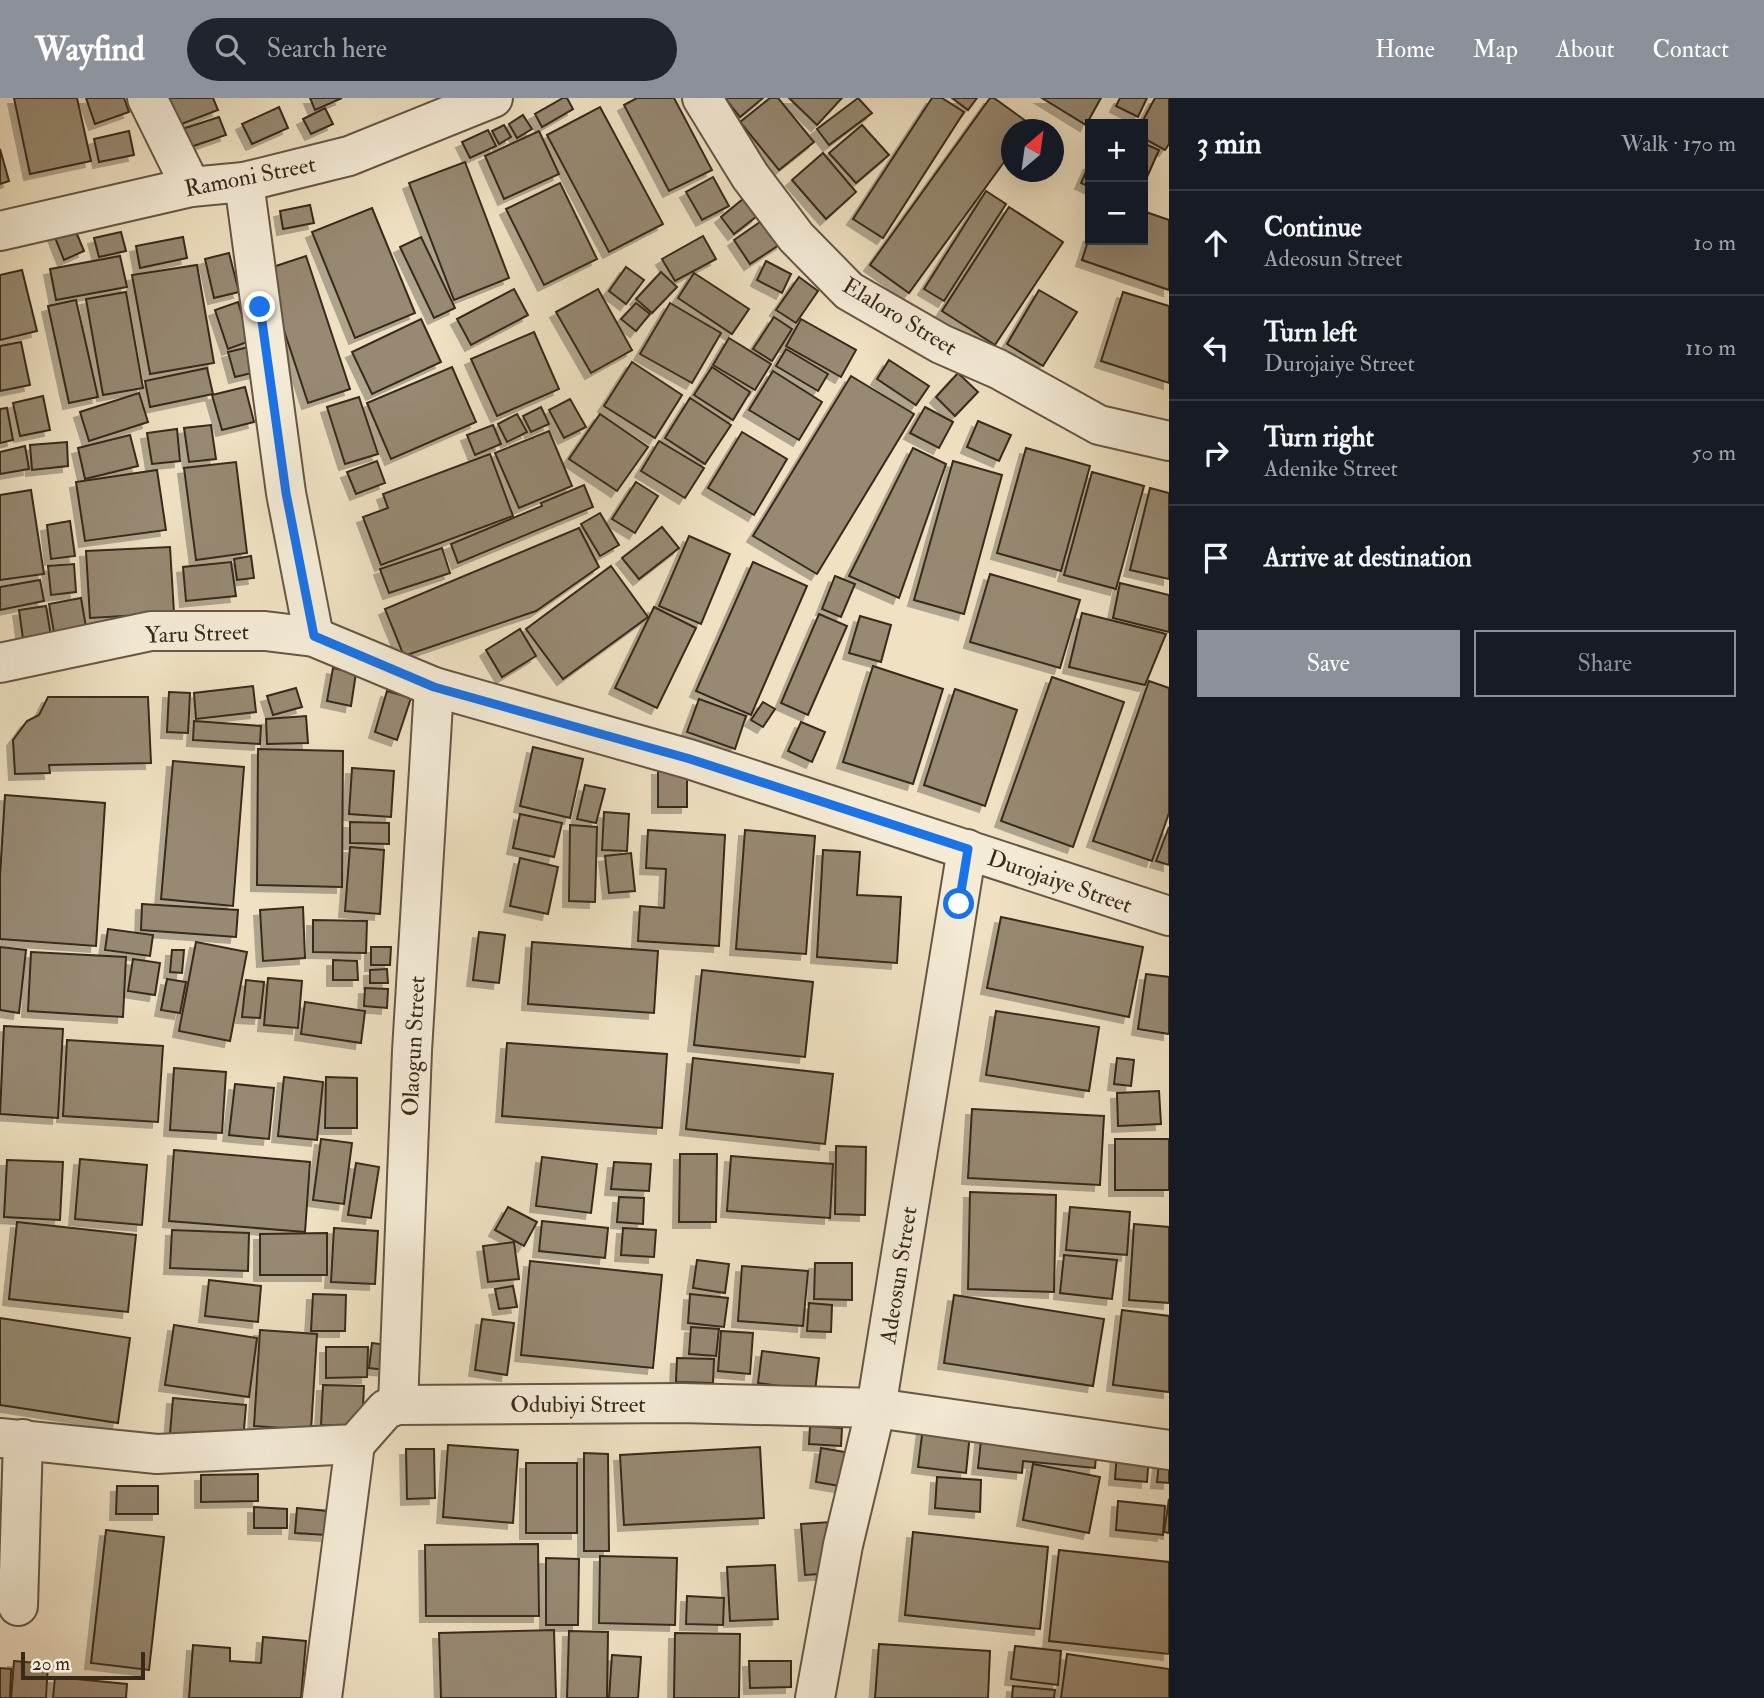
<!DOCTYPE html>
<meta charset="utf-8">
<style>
:root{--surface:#171b24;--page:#20242c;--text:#f1f3f6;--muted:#9ea1a6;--line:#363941;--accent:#8c9099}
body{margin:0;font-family:"IM FELL Double Pica",serif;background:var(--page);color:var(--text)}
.controls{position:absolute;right:21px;top:21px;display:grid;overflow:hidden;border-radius:0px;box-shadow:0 7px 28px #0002}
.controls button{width:63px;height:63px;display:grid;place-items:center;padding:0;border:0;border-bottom:2px solid var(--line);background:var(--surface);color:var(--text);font:35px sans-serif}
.compass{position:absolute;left:1001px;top:21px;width:63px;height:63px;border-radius:50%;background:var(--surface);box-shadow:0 7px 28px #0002;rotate:29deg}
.scale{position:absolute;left:21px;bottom:18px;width:124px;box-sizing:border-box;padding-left:7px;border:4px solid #38291b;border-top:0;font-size:19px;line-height:24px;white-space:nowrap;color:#38291b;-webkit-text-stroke:5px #f5ecd7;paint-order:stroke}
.stop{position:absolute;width:21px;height:21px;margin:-16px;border:5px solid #1a73e8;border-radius:50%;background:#fff}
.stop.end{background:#1a73e8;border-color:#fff;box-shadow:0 2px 7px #0008}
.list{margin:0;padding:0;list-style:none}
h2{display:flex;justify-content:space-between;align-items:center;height:91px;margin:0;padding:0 28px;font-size:30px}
h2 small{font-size:23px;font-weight:400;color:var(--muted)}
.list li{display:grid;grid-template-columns:46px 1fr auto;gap:21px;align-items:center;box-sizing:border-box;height:105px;padding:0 28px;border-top:2px solid var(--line)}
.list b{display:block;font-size:26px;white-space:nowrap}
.list p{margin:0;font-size:23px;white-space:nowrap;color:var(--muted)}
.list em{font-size:23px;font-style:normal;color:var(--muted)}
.actions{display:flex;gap:14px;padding:21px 28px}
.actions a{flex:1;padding:16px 0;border:2px solid var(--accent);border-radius:0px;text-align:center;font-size:24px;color:var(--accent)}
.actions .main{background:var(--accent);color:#fff}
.icon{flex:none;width:38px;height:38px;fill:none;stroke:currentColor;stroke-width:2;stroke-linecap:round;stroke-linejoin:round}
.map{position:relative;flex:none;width:1169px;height:1600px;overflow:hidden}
header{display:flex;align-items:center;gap:42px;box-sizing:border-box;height:98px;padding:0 35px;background:var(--accent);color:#fff}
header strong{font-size:33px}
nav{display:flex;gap:38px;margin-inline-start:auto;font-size:24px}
.search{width:490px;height:63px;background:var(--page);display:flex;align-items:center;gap:18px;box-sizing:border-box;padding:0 24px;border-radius:38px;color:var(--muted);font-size:26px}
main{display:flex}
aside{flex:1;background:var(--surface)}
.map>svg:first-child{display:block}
</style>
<header>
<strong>Wayfind</strong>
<div class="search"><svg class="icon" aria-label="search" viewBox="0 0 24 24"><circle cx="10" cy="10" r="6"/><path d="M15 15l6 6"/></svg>Search here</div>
<nav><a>Home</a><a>Map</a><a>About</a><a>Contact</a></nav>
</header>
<main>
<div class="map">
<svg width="1169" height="1600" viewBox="0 0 1169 1600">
<defs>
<filter id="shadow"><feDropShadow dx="-6" dy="6" stdDeviation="0" flood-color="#0004"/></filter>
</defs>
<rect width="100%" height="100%" fill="#efe1c2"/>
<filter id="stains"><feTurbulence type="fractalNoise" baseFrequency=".00286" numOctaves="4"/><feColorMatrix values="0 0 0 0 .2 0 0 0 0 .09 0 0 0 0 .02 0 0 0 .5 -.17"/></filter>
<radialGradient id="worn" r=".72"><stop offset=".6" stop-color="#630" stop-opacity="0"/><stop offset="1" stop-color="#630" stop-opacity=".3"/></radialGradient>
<g fill="#978972" stroke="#38291b" stroke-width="2" filter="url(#shadow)">
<polygon points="14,0 77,0 91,63 30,76"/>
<polygon points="86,0 124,0 129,14 95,26"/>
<polygon points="168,0 213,0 218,12 179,27"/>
<polygon points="310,0 342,0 315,12"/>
<polygon points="563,0 567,0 573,11 542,29 535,16"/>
<polygon points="637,0 674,0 712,72 669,93 624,7"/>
<polygon points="725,0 763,0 740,19"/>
<polygon points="770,0 778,0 814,44 779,72 740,24"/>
<polygon points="789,0 842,0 817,27"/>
<polygon points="858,0 872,15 829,47 817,31"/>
<polygon points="932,0 942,0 964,14 883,140 853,121"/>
<polygon points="952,0 977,0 968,12"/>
<polygon points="990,0 994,0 1030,26 1027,32 1012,32 1012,53 909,195 870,167"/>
<polygon points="1042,0 1101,0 1086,27"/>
<polygon points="1120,0 1147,0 1138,19 1116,8"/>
<polygon points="1155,0 1169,0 1169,46 1165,52 1143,40 1143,26 1141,26"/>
<polygon points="279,9 288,30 252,46 242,26"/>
<polygon points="600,9 663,126 609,154 547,37"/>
<polygon points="325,10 333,26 311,36 303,21"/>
<polygon points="523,17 532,31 517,40 509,26"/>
<polygon points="219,19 226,37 182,52 176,33"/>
<polygon points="504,27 511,39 499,46 492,33"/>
<polygon points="862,27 889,57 856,85 829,55"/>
<polygon points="488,32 496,48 470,60 462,44"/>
<polygon points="129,33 134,57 99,64 94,41"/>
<polygon points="539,33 559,76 504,101 485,58"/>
<polygon points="1143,45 1159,52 1143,88"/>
<polygon points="0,51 9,83 0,86"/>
<polygon points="823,55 856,94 826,121 792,82"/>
<polygon points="465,64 509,180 454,202 409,85"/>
<polygon points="1090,65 1090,89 1081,85"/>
<polygon points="713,79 729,108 702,122 686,94"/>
<polygon points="560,85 597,161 544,187 506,111"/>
<polygon points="986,93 1006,106 944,203 924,191"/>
<polygon points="743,101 757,118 734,136 721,119"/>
<polygon points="310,107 314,125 283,131 280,113"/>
<polygon points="1009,109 1063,144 995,247 942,213"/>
<polygon points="372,110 415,215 355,240 312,134"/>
<polygon points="1143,113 1169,122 1169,192 1082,162 1090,137 1090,142 1143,142"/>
<polygon points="766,120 782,145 750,166 734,142"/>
<polygon points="74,129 84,153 64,162 54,137"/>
<polygon points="121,134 126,153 99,159 94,140"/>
<polygon points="703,138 716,161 675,183 662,161"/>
<polygon points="183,139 187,160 140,170 136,148"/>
<polygon points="421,139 455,210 434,220 400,149"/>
<polygon points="229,155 239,194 214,200 205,161"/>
<polygon points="120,158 127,189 56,202 50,171"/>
<polygon points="306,158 350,291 308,305 264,172"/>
<polygon points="766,163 791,176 782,195 757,182"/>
<polygon points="197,167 214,265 150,276 132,177"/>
<polygon points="626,169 644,182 626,206 609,193"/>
<polygon points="22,172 37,233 0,242 0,177"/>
<polygon points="661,174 677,189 652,215 636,201"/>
<polygon points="694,175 749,211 732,236 678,200"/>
<polygon points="799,179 818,193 796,225 776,212"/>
<polygon points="514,191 528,217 471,247 457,221"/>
<polygon points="598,191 632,252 591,275 556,214"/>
<polygon points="1039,192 1077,214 1043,268 1007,246"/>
<polygon points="126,194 143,290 103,297 86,201"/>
<polygon points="1123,194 1169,208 1169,285 1101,263"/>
<polygon points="76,202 98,299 69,305 48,208"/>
<polygon points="238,204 250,243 228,251 215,212"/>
<polygon points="636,205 650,216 636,233 621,221"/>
<polygon points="670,205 721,235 692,285 640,256"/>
<polygon points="774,219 792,231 772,263 753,251"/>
<polygon points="421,221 441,264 372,296 352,254"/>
<polygon points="801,221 856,252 841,279 786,248"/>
<polygon points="534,234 559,291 497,318 471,261"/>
<polygon points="729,240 771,266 755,292 713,267"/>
<polygon points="21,244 30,287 0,293 0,248"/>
<polygon points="253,248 260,273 235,279 228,254"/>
<polygon points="786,251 828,276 818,293 776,268"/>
<polygon points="889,262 929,288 916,307 877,281"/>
<polygon points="632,264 682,297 655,340 604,308"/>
<polygon points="452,269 476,324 391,361 367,305"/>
<polygon points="712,269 750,294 733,322 694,297"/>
<polygon points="207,270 213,296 150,309 145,283"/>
<polygon points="773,273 822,304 799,342 749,312"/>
<polygon points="958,275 978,294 955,318 936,299"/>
<polygon points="851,278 914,316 817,476 753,438"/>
<polygon points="245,289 254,324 222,332 212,297"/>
<polygon points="139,295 148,324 89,343 80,314"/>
<polygon points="43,298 50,332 20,338 13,305"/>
<polygon points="359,299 378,356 345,366 327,309"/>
<polygon points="690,300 731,327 705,366 665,340"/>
<polygon points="570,301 586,329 564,340 549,312"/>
<polygon points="541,309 549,326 531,334 523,318"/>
<polygon points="925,309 953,324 939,350 910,335"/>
<polygon points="7,310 13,342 0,345 0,311"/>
<polygon points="517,316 527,334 507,344 498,326"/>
<polygon points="600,316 648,349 617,393 569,361"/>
<polygon points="978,323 1011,337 999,363 967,349"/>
<polygon points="211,327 216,361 189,364 184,330"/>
<polygon points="493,327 501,346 475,357 467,337"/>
<polygon points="177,331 180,363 152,366 147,335"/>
<polygon points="549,333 572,388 519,410 495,355"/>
<polygon points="742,334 787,361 754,417 708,390"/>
<polygon points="130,337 138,368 85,381 78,350"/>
<polygon points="659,343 704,370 685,400 641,373"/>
<polygon points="67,344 68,368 32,372 30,347"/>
<polygon points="25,348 29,371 0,376 0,354"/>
<polygon points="913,350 946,366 899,500 849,478"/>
<polygon points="1026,350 1090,368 1061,473 997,455"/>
<polygon points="490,356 513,418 381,467 363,419 388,410 383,396"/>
<polygon points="377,363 385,385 356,396 347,374"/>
<polygon points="953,363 1002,377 964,516 914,502"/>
<polygon points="236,364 247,455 196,462 184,370"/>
<polygon points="157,372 166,432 85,443 76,384"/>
<polygon points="1092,374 1144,388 1116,491 1064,477"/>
<polygon points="636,384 658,398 635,435 612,421"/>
<polygon points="584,387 593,409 458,465 451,446 542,408 541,405"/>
<polygon points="1150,390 1169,395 1169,481 1130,472"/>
<polygon points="31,392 44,476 0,482 0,397"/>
<polygon points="600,415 619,447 600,458 581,426"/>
<polygon points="70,423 75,458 51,461 47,427"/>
<polygon points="662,429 679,450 639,481 622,460"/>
<polygon points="579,430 599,469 536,513 404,558 385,511"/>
<polygon points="689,438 730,456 701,526 659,508"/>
<polygon points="170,449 174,515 90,520 86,453"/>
<polygon points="442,450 450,475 389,495 380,471"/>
<polygon points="251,458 254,480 237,482 234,461"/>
<polygon points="231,464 236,498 186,503 183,469"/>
<polygon points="753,464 807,488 751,617 696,593"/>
<polygon points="74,466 76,494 51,497 48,468"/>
<polygon points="611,468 648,519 563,581 526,531"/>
<polygon points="990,476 1080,502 1060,570 970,544"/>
<polygon points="835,478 855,486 841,519 822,511"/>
<polygon points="40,482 44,503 0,512 0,489"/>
<polygon points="1120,485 1169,497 1169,534 1113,520"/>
<polygon points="81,500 87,535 55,540 49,506"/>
<polygon points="46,508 52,544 24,548 19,512"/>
<polygon points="654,509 696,530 657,610 615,590"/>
<polygon points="1082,515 1166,536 1145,587 1069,569"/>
<polygon points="819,516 847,528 808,617 781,605"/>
<polygon points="860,518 891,527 881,564 849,555"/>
<polygon points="520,531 536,558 502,579 486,552"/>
<polygon points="873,568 943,591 913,686 843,664"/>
<polygon points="333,570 356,575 351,608 327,603"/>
<polygon points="1052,579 1124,604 1073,749 1001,723"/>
<polygon points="1149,583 1169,590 1169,715 1152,763 1093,743"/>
<polygon points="253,588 256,614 196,621 194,595"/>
<polygon points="296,590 302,609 273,617 267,598"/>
<polygon points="955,591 1017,612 985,708 924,687"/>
<polygon points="387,593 411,600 397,642 375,634"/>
<polygon points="169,594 190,595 188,635 167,634"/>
<polygon points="48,599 148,599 151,665 49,667 50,675 15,676 13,642 27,623 39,617"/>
<polygon points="699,601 746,618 735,651 687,634"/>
<polygon points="763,604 775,611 763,629 751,622"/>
<polygon points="306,618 308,645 267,646 266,621"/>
<polygon points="194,623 261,628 260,646 193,642"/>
<polygon points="801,624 825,634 812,664 788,653"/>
<polygon points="533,649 583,661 570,720 520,708"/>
<polygon points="258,651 343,653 342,789 257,787"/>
<polygon points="173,663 244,669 233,808 161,801"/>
<polygon points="352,670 394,673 391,719 349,716"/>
<rect x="658" y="671" width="29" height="38"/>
<polygon points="585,687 605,691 596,725 577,721"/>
<polygon points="5,697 105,705 96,848 0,841 0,778"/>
<polygon points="604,714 629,716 627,753 602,752"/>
<polygon points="520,716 562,725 554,759 513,750"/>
<polygon points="350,724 389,725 389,746 350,745"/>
<polygon points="570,727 597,729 595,804 569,803"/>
<polygon points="1169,729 1169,767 1156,763"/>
<polygon points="648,732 725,737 719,848 638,843 640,808 664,810 666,771 646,770"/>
<polygon points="745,732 815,738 806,856 736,851"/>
<polygon points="350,749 384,752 380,816 345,813"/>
<polygon points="823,752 860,754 857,797 901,799 897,865 817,859"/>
<polygon points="631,755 635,793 609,795 605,758"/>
<polygon points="520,760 558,769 548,816 510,808"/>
<polygon points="142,806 238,812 236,839 141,832"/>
<polygon points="303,809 305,860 263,863 260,812"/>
<polygon points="1001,819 1143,849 1129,919 987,890"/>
<polygon points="313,822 367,823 366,855 313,854"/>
<polygon points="108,831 153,837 150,858 105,852"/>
<polygon points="479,834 505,837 499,885 473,882"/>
<polygon points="196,844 247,854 230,943 179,933"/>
<polygon points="532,844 658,853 654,915 528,906"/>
<polygon points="0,849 26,852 19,915 0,912"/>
<polygon points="371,849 391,849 390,867 371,867"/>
<polygon points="172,852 184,852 182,875 170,874"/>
<polygon points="31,854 126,859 123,919 28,913"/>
<polygon points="133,861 160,865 155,897 128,893"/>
<polygon points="333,862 357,863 358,882 333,882"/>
<polygon points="387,871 388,885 370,885 370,872"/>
<polygon points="702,872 813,884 805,959 694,947"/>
<polygon points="1146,876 1169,879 1169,936 1138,931"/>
<polygon points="268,880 302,883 298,930 264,927"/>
<polygon points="167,881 186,884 180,915 161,912"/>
<polygon points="246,882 264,884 260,920 242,919"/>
<polygon points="365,890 388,891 387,910 364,908"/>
<polygon points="305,904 365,913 361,945 301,936"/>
<polygon points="996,913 1099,929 1089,993 986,977"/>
<polygon points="4,928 63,931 58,1020 0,1016"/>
<polygon points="67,942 163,948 158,1024 63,1018"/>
<polygon points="507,945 667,956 662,1030 502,1018"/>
<polygon points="693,960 833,976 825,1046 686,1031"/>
<polygon points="1117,960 1134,962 1131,988 1114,986"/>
<polygon points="174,970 226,974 222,1035 170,1032"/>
<polygon points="284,979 323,984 317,1042 278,1038"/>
<polygon points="326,979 357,980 357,1030 325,1030"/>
<polygon points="235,986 274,990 269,1041 229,1037"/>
<polygon points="1159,993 1161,1026 1118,1028 1117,995"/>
<polygon points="972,1011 1104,1018 1100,1087 968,1080"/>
<polygon points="321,1041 352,1045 344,1106 313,1102"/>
<rect x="1115" y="1041" width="54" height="51"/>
<polygon points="836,1048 866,1049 865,1117 835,1116"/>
<polygon points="174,1052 310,1064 305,1134 169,1123"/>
<polygon points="680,1056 717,1056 716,1124 679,1124"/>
<polygon points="731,1058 833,1066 830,1120 727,1113"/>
<polygon points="542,1059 597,1066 591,1115 536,1108"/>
<polygon points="80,1061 147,1067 142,1127 75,1121"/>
<polygon points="7,1062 63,1064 60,1122 4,1119"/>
<polygon points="614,1064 651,1066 649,1093 611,1091"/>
<polygon points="356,1065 379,1069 371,1120 348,1117"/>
<polygon points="970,1094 1056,1097 1054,1194 968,1191"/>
<polygon points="619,1099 644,1100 643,1126 617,1124"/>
<polygon points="508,1109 537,1124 524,1148 495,1132"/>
<polygon points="1070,1109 1130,1114 1127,1157 1066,1152"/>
<polygon points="542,1123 608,1130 605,1160 539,1153"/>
<polygon points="17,1124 136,1137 128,1214 9,1201"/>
<polygon points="1134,1126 1169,1129 1169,1205 1129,1202"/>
<polygon points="334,1130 378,1133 375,1186 331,1184"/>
<polygon points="623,1130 656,1132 654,1159 621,1157"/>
<polygon points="172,1132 249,1135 248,1173 170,1170"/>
<polygon points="327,1135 327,1177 260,1177 260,1136"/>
<polygon points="514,1144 519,1181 488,1184 483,1148"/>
<polygon points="1064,1157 1117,1162 1112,1201 1060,1195"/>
<polygon points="697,1162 729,1166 725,1195 693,1190"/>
<polygon points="530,1163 662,1177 653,1270 521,1257"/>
<polygon points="815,1165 852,1165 852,1202 814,1201"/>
<polygon points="742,1168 808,1173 803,1228 738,1223"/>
<polygon points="209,1182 261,1188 258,1224 205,1218"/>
<polygon points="513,1188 517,1209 499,1211 495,1191"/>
<polygon points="313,1196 346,1197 345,1233 311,1233"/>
<polygon points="690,1196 728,1200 724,1229 688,1225"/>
<polygon points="954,1197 1104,1221 1093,1288 944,1265"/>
<polygon points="809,1205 832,1207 831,1234 807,1233"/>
<polygon points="1122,1212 1169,1218 1169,1294 1113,1287"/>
<polygon points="0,1220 130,1240 118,1325 0,1307"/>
<polygon points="482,1221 514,1225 507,1277 475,1272"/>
<polygon points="174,1227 257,1240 249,1299 165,1287"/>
<polygon points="691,1229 719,1231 716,1258 689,1256"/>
<polygon points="260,1232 317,1236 311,1332 254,1328"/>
<polygon points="721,1233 753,1235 750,1276 718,1273"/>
<polygon points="372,1245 388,1247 386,1272 369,1270"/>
<polygon points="326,1249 368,1249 367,1279 326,1280"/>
<polygon points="762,1253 819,1260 815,1293 758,1285"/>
<polygon points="677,1260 714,1261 713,1285 676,1284"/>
<polygon points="323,1287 364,1288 362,1328 321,1327"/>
<polygon points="173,1300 246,1307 243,1343 170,1336"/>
<polygon points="810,1328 842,1330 841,1348 809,1346"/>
<polygon points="923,1329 970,1335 966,1375 918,1369"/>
<polygon points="982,1333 1097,1346 1095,1370 1023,1363 1022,1375 978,1370"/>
<polygon points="448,1347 518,1352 513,1425 443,1419"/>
<polygon points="760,1349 764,1420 624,1427 620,1357"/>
<polygon points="821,1350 845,1354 840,1388 816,1384"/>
<polygon points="406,1351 434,1351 435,1400 407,1401"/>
<polygon points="1117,1354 1149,1357 1147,1384 1115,1381"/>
<polygon points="584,1355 608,1356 609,1453 584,1453"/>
<polygon points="1160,1355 1169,1356 1169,1385 1157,1384"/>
<rect x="526" y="1365" width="51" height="70"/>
<polygon points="1033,1366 1100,1379 1089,1435 1023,1422"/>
<polygon points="258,1376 258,1403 201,1404 201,1377"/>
<polygon points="937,1379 981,1382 980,1414 935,1410"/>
<polygon points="117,1388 158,1388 158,1416 116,1416"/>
<polygon points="1169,1401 1169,1435 1164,1434"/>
<polygon points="1118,1403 1165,1408 1163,1437 1116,1432"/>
<polygon points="254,1409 287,1411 287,1430 254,1430"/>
<polygon points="297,1410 328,1413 326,1437 295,1435"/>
<polygon points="831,1424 835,1475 805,1477 801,1426"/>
<polygon points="106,1432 164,1439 149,1572 91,1565"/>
<polygon points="913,1434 1048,1449 1040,1531 905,1517"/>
<polygon points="538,1446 539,1518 426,1518 425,1447"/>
<polygon points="1059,1452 1169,1464 1169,1556 1049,1543"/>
<polygon points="600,1458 677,1460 675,1527 599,1525"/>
<polygon points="546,1460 579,1461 578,1527 546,1527"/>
<polygon points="775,1467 778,1521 730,1523 727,1469"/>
<polygon points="687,1498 724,1500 723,1527 686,1526"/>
<polygon points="554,1532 556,1600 441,1600 439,1535"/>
<polygon points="569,1533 608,1534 607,1600 567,1600"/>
<polygon points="675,1535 740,1536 739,1600 674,1600"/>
<polygon points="263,1539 306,1543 301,1600 189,1600 193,1547 230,1550 230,1563 261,1565"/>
<polygon points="879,1546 990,1553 988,1600 875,1600"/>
<polygon points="1015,1548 1061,1553 1058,1587 1011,1581"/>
<polygon points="1067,1556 1169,1571 1169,1600 1061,1600"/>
<polygon points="612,1557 641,1559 638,1600 609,1600"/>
<polygon points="14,1563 48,1566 46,1600 11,1600"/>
<polygon points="749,1563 791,1563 791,1589 750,1590"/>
<polygon points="0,1570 11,1571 10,1600 0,1600"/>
<polygon points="55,1579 127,1586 126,1600 53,1600"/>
<polygon points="1013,1588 1055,1592 1054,1600 1012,1600"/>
</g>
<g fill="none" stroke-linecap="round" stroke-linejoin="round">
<g stroke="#665745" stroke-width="42">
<g id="minor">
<polyline points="147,0 191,89"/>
<polyline points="702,0 750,78 796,139 849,193 941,246 998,271 1099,327 1169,343"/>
<polyline points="244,84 286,395 314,539"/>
<polyline points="0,133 191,89 244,84 349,58 493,0"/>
<polyline points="0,565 151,533 265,533 314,539 434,589 689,661 1169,818"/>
<polyline points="398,1307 412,953 434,589"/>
<polyline points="0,1340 157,1356 355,1346 386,1311 398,1307 681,1305 876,1310 1169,1352"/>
<polyline points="18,1508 23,1341"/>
<polyline points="322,1600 355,1346"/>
<polyline points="815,1600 843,1447 876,1310 967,751"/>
</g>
</g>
<use href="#minor" stroke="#f5ecd7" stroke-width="38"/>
</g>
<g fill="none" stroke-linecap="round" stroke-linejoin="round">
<polyline stroke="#1a73e8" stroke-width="9" points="260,209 286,395 314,538 434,589 690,661 968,751 959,806"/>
</g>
<g text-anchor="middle" stroke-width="5" stroke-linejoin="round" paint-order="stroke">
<g font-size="23" fill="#38291b" stroke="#f5ecd7">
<text transform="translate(250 78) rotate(-11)" y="8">Ramoni Street</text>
<text transform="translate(900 218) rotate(31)" y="8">Elaloro Street</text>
<text transform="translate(197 535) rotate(-2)" y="8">Yaru Street</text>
<text transform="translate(1060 783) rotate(19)" y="8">Durojaiye Street</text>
<text transform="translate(413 948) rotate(-87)" y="8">Olaogun Street</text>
<text transform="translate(898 1177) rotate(-81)" y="8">Adeosun Street</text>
<text x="578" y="1314">Odubiyi Street</text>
</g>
</g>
<rect width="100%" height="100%" filter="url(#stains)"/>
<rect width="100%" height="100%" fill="url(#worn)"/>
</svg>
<div class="controls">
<button>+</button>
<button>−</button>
</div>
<svg class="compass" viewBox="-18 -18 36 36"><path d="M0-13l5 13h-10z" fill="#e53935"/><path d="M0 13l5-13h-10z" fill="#9ea1a6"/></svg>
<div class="scale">20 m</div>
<div class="stop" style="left:959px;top:806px"></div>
<div class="stop end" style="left:260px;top:209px"></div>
</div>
<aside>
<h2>3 min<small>Walk · 170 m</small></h2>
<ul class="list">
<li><svg class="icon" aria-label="ahead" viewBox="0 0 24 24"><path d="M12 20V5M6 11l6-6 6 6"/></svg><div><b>Continue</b><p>Adeosun Street</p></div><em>10 m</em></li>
<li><svg class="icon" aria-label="left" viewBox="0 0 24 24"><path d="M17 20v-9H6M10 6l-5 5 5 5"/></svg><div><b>Turn left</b><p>Durojaiye Street</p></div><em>110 m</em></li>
<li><svg class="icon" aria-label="right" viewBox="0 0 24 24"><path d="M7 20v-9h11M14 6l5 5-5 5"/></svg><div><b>Turn right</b><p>Adenike Street</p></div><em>50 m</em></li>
<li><svg class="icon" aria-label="arrive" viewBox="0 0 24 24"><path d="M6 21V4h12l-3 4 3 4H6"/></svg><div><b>Arrive at destination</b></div></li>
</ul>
<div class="actions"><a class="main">Save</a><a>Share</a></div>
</aside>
</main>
